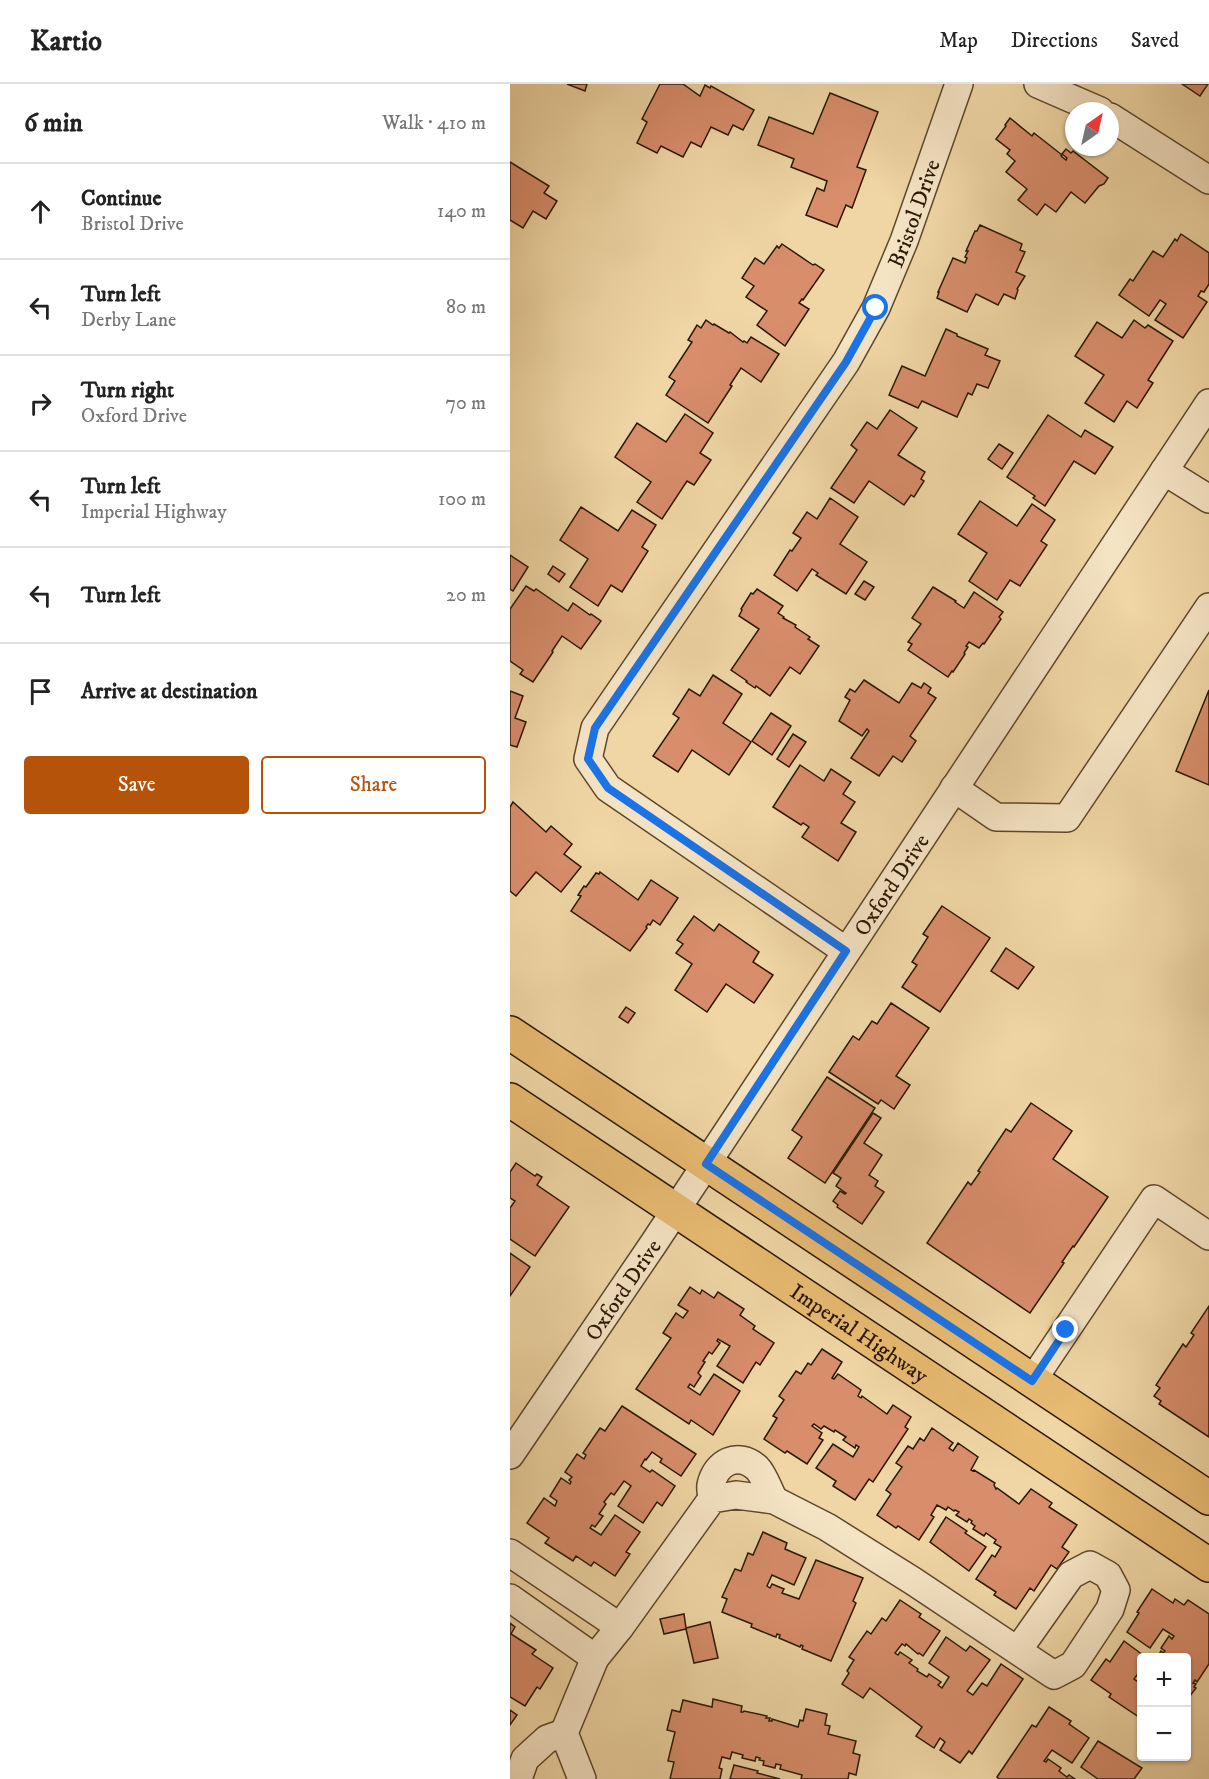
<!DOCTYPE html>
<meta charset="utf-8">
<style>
:root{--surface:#fff;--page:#f6f6f6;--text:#222;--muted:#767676;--line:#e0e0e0;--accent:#b45309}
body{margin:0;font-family:"IM FELL DW Pica",serif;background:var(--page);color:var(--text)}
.controls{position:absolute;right:18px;bottom:18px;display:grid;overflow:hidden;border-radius:6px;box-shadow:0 2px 4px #0004}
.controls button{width:54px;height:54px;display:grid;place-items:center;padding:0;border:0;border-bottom:2px solid var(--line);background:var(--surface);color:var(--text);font:30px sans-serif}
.compass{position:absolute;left:555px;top:18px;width:54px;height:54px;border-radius:50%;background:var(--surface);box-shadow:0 2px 4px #0004;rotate:34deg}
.stop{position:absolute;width:18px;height:18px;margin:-14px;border:4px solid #1a73e8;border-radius:50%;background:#fff}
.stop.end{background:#1a73e8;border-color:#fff;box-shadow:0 2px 6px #0008}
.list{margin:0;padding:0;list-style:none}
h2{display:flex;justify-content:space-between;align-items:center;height:78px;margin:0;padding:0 24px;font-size:26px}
h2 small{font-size:20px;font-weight:400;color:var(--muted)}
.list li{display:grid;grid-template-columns:39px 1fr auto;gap:18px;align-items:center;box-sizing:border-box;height:96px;padding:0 24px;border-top:2px solid var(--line)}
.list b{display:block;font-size:22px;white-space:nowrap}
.list p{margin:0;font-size:20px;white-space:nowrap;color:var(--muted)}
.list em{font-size:20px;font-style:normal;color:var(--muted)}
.actions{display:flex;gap:12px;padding:18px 24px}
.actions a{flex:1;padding:14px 0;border:2px solid var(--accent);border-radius:6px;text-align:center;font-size:21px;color:var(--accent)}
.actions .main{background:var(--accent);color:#fff}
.icon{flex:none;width:33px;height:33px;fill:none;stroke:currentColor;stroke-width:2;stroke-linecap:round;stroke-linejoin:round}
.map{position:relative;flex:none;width:699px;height:1695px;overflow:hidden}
header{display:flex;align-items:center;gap:36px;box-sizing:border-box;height:84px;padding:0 30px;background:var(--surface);border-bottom:2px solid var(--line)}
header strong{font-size:28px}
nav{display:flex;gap:33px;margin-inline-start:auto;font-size:21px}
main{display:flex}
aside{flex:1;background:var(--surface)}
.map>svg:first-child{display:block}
</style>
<header>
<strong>Kartio</strong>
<nav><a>Map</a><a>Directions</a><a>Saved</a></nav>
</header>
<main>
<aside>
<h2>6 min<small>Walk · 410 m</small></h2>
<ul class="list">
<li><svg class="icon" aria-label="ahead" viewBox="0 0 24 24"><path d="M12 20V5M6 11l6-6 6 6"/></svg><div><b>Continue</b><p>Bristol Drive</p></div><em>140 m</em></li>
<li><svg class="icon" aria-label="left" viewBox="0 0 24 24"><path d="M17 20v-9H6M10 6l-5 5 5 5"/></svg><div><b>Turn left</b><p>Derby Lane</p></div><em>80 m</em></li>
<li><svg class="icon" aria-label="right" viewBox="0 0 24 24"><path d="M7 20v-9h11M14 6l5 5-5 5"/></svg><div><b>Turn right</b><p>Oxford Drive</p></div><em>70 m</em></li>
<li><svg class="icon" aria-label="left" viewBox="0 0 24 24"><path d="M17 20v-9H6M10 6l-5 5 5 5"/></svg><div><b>Turn left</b><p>Imperial Highway</p></div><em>100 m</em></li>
<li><svg class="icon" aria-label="left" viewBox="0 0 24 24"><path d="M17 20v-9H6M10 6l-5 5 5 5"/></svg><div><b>Turn left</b></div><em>20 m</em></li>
<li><svg class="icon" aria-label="arrive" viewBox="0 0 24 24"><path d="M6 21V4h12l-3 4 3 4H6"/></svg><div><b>Arrive at destination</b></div></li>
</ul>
<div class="actions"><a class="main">Save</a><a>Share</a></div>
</aside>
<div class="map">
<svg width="699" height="1695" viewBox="0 0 699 1695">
<rect width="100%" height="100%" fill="#f0d6a5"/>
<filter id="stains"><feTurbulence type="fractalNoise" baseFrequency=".00333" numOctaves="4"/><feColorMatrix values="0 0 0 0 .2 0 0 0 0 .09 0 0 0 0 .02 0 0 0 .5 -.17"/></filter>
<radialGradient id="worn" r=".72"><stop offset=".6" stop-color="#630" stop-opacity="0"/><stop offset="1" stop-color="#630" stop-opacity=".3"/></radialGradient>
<g fill="#d88d6b" stroke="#2a1704" stroke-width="1.5">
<polygon points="57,0 77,0 75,7"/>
<polygon points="150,0 173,0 190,12 195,1 200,4 201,2 244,26 233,46 223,41 218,51 201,43 191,63 181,58 173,73 151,62 147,69 127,59 137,38 132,35"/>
<polygon points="672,0 698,0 690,12"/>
<polygon points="320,9 368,28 347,83 356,86 342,124 336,121 327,143 296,131 307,104 314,107 317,97 281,83 284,75 248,61 259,33 303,50"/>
<polygon points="500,34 522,52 524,49 552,71 551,72 556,76 557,74 552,70 556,65 561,69 563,67 598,94 594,100 589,102 575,119 561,108 546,128 535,120 527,131 508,116 517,105 496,88 505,77 497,70 500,66 486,55 496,42 495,41"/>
<polygon points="0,78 39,102 34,109 47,117 36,135 23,127 13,144 0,136"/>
<polygon points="470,141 512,160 510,166 515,168 506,188 515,192 507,205 508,206 505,215 494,210 488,221 466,210 457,228 427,214 429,208 428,208 443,174 455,179 457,174 455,173 458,167 456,167 465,147 467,147"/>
<polygon points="671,150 699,169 699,200 694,208 691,207 688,212 697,218 673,254 645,236 656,220 650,216 639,232 609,211 620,195 623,197 643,167 653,173 665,155 667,157"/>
<polygon points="272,160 303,181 305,180 314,186 293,216 292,215 289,219 299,225 275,262 247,241 257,227 236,213 244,202 232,194 245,174 254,180 267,162 269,164"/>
<polygon points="196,236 203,241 204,240 219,249 220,248 233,258 234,257 237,259 241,253 269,270 251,298 231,284 220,301 222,302 198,339 156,311 165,297 159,293 182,258 178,256 187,241 191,244"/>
<polygon points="624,236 635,244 638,241 663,257 638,296 643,299 627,324 617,317 604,338 575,319 594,291 565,272 587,238 612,254"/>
<polygon points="436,245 447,250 447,252 478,265 475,271 490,277 478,304 467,300 462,311 458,309 447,333 412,317 408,324 379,311 392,282 415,292"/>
<polygon points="380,326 407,344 388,371 415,388 411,395 414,397 404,413 401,411 394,421 359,397 344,419 321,404 347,366 341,361 357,338 367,345"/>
<polygon points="175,330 203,349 190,369 201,376 184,401 177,397 152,435 127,418 141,398 105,373 127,339 156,358"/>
<polygon points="538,331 571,353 575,346 603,363 585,390 564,377 535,422 523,414 525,412 497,393"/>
<polygon points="489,360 503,369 492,385 478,375"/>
<polygon points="320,414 348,433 330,460 357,478 336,510 306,491 308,489 302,485 287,507 264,491 280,466 282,467 291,454 283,449 297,428 307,435"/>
<polygon points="470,417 507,442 522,420 545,436 531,457 537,461 510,502 500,496 487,516 459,497 477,469 448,450"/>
<polygon points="71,423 108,447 122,426 146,441 132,463 138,467 112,508 101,501 88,522 60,503 78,475 50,456"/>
<polygon points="0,471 18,483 3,507 0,505"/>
<polygon points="43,482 55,490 49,498 38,490"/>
<polygon points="354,497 364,503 355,516 345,510"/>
<polygon points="16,502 24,507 26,505 58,527 63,519 80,531 81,530 91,537 71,565 52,552 42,567 43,568 23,598 10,590 13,586 0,577 0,525"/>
<polygon points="423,503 446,517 445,518 454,524 464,508 493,528 489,533 491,535 474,560 473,559 469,564 459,558 456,562 458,563 454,569 455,570 443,588 442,587 438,593 398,566 402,560 398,558 411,540 402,534"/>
<polygon points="247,505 273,522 268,529 274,533 273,534 286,541 285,543 300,553 298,555 309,562 290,590 280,583 260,612 246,602 245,604 236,598 237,597 221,586 249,545 229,532 232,526 231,525 241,509 243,510"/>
<polygon points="203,591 232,610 213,639 241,658 219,691 182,666 168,688 143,672 169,634 163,630 179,605 190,612"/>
<polygon points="354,596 389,619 402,599 411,604 414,599 421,604 418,609 426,614 400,652 406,657 392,678 383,672 369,692 341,674 359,647 357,645 352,652 329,637 340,616 335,613 340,605 345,608"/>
<polygon points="699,606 699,701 666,687"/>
<polygon points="0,607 13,612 5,634 16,638 7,663 0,661"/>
<polygon points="261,629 281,642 262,671 242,657"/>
<polygon points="283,650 296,658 279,683 267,675"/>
<polygon points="290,681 314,697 321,685 341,698 333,710 345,718 331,739 346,748 328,777 292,753 299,743 293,739 291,741 263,723"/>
<polygon points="3,718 36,748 41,742 62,760 54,770 71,783 51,808 26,788 6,812 0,807 0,723"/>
<polygon points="90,788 128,816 141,796 168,814 150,841 143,836 140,841 138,840 136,843 137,844 120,867 61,827 71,812 68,811 74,802 76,803 86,789 89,790"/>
<polygon points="432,822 480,854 430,928 392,903 407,881 402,878 418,853 413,850"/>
<polygon points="184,832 204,847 209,840 249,868 243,878 263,891 244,919 216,900 197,928 165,906 182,880 166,869 173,860 167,856"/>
<polygon points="496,864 524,883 508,905 481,887"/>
<polygon points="381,919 419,944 386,992 400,1001 384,1025 371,1016 368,1020 319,988 343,952 349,956 362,937 367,940"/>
<polygon points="116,923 125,929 118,939 109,933"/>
<polygon points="317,993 365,1024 315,1099 278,1074 292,1053 282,1046"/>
<polygon points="521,1019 562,1047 543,1075 598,1113 564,1163 563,1162 552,1178 554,1179 520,1229 417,1159 458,1098 461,1101 470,1088 468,1087 496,1045 501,1048"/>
<polygon points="363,1029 371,1034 354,1059 372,1071 359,1091 368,1097 365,1102 374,1108 352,1140 327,1123 328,1121 323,1117 330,1107 335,1110 336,1109 326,1102 331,1094 323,1089"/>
<polygon points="6,1079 25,1092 27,1090 32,1093 27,1101 59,1123 25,1172 0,1155 0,1124 5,1117 0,1114 0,1088"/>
<polygon points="0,1169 20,1183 0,1212"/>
<polygon points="180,1203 190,1210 192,1206 204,1214 208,1208 234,1225 230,1231 245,1242 243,1245 264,1259 250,1281 246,1278 233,1299 207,1282 220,1262 208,1255 207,1257 210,1259 202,1270 199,1268 193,1277 195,1278 188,1289 191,1292 184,1303 180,1300 178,1303 190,1311 204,1290 230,1307 203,1351 181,1336 179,1340 126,1305 161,1254 153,1249 166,1229 173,1234 178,1227 168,1221"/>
<polygon points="699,1222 699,1353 649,1320 651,1317 644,1312 650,1304 646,1301 673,1260 676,1263 684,1251 681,1249"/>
<polygon points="312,1265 332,1278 322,1294 324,1295 328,1290 351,1306 348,1312 351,1314 352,1312 377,1330 383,1321 401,1333 395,1343 398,1345 363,1398 359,1395 345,1416 323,1402 326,1397 306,1384 323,1360 343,1373 349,1363 346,1361 345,1364 333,1356 336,1353 325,1346 324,1348 314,1342 311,1345 304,1340 302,1342 312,1349 309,1354 313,1356 297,1380 277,1367 275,1369 254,1355 267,1334 263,1332 274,1316 269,1312 286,1287 291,1290 298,1279 301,1281"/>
<polygon points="112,1322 186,1370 171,1392 150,1378 152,1375 142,1368 136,1376 135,1375 131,1382 140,1388 142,1386 165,1402 152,1422 147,1418 133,1439 108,1422 121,1402 114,1397 104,1411 101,1409 94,1418 96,1420 89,1430 93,1432 85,1443 82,1441 80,1444 91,1451 105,1431 130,1448 116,1468 120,1470 105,1492 84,1478 81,1482 66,1472 63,1477 35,1459 39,1454 17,1439 34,1414 45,1422 47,1417 40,1412 51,1394 60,1400 61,1398 59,1396 62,1393 55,1388 67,1370 74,1375 76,1371 73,1369 90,1344 95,1347"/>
<polygon points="422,1344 443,1359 439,1364 443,1367 448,1359 468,1373 461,1386 463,1387 464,1386 485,1399 484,1401 486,1405 487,1404 509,1420 521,1405 542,1419 539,1423 567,1441 552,1463 559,1468 547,1485 541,1481 524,1507 520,1504 506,1525 484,1511 486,1508 466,1495 482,1471 485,1473 491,1463 484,1459 486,1456 476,1449 474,1452 463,1445 465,1442 461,1439 462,1437 459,1435 457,1438 446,1431 449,1428 445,1426 444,1427 438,1423 436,1426 427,1421 421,1431 424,1433 409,1456 388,1442 386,1444 367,1431 381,1410 376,1406 392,1383 386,1379 398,1362 403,1365 410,1354 414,1357"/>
<polygon points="436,1433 457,1447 455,1449 476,1463 459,1487 420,1458"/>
<polygon points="253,1448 277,1459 275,1465 296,1474 284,1501 262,1491 257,1502 260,1504 262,1500 274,1505 272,1509 289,1515 306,1476 353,1494 343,1517 346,1519 321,1577 292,1565 293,1562 291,1561 290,1563 269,1554 270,1551 267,1550 266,1553 263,1552 241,1543 242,1540 212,1528 217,1515 212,1513 225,1485 231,1487 238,1469 243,1471"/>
<polygon points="642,1505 663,1519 665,1515 674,1521 678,1516 699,1530 699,1580 687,1598 685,1596 683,1599 686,1600 684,1603 686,1604 676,1617 676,1574 647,1574 651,1567 653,1569 655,1567 651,1564 659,1552 662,1555 664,1552 653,1545 640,1564 617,1548 629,1529 627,1528"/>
<polygon points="390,1516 411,1530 409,1533 430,1547 413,1572 409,1569 408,1570 396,1560 395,1562 392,1560 385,1569 388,1571 390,1568 402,1576 399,1579 408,1585 407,1587 417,1593 419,1590 431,1598 428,1601 432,1604 439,1593 419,1579 436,1553 456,1567 460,1562 480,1576 457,1607 463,1611 472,1599 477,1602 491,1580 513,1595 462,1670 459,1667 450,1679 430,1666 435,1658 430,1654 424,1664 406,1652 412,1643 360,1604 353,1614 332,1600 339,1589 337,1587 344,1576 339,1573 357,1547 361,1550 372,1534 376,1537"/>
<polygon points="174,1530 176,1544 200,1538 208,1574 184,1579 176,1545 154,1550 150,1535"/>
<polygon points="0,1539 5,1543 1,1550 26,1566 22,1570 43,1584 30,1605 27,1603 15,1622 0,1613"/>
<polygon points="614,1557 637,1574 632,1574 632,1584 624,1595 630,1599 632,1598 632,1635 599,1613 601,1610 581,1596 596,1575 600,1578"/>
<polygon points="203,1615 232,1622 231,1628 233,1628 234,1627 257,1632 256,1634 260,1634 259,1637 262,1637 262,1635 288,1643 290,1636 293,1637 296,1625 317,1630 315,1641 320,1642 318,1650 346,1657 343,1669 350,1671 346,1691 339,1689 338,1695 291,1695 292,1691 270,1685 271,1681 266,1680 265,1684 253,1681 254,1677 249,1676 250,1674 246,1673 245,1677 232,1674 233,1671 222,1668 220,1675 212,1673 209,1684 212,1685 210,1695 160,1695 164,1678 158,1677 165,1648 157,1646 162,1626 170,1628 173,1616 202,1623"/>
<polygon points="539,1623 561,1637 559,1640 579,1654 562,1679 542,1666 534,1677 536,1678 538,1675 551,1684 549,1687 557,1693 559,1691 565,1695 489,1695 487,1693 522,1641 526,1643"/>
<polygon points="0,1626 7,1631 0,1641"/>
<polygon points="588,1657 632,1684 624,1695 588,1695 571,1683"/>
<polygon points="224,1681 248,1687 247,1689 270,1695 220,1695"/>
</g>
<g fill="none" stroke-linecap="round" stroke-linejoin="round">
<g stroke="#5c472c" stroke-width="30">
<g id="minor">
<polyline points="528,0 590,27"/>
<polyline points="600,33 699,96"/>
<polyline points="654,387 699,415"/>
<polyline points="444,704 486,733 557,734 699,523"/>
<path id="s1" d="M336,867L98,704L78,675L85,644L336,278L366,224L394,157L449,0"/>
<polyline points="522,1297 644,1115 699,1152"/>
<path id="s2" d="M0,1371L144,1159L699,319"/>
<path d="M202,1415C202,1410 200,1405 201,1401C206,1378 228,1367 247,1384C254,1391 259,1407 264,1416"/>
<polyline points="0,1469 110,1543"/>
<polyline points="0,1514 85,1574"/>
<polyline points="8,1695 15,1675 37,1655 54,1649"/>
<polyline points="72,1695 54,1649 85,1574 110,1543 202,1415 226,1411 264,1416 317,1443 403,1497 544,1591 563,1581 600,1525 606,1506 598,1491 580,1481 561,1491 508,1566"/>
</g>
</g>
<g stroke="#2a1704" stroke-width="36">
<g id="major">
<polyline points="0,949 699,1414"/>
<path id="s3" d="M0,1016L699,1481"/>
</g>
</g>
<use href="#minor" stroke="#f5e4c4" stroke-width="27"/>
<use href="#major" stroke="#e8bb72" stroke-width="33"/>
</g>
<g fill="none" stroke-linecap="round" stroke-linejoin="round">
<polyline stroke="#1a73e8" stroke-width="8" points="366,224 336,278 85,644 78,675 98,704 336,867 196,1080 522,1297 556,1246"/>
</g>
<g text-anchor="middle" stroke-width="5" stroke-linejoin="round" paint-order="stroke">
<g font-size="22" fill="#2a1704" stroke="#f5e4c4">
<text dy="8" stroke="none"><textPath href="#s1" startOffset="963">Bristol Drive</textPath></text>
<text dy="8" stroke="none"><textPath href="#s2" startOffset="686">Oxford Drive</textPath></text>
<text dy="8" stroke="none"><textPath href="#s2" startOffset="200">Oxford Drive</textPath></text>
<text dy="8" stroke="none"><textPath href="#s3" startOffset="420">Imperial Highway</textPath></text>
</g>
</g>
<rect width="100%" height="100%" filter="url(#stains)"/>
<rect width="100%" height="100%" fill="url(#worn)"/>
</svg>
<div class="controls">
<button>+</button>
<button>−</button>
</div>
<svg class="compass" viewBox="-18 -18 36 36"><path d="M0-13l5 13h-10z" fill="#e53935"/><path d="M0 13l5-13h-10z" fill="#767676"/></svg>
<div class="stop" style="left:366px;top:224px"></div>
<div class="stop end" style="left:556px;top:1246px"></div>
</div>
</main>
